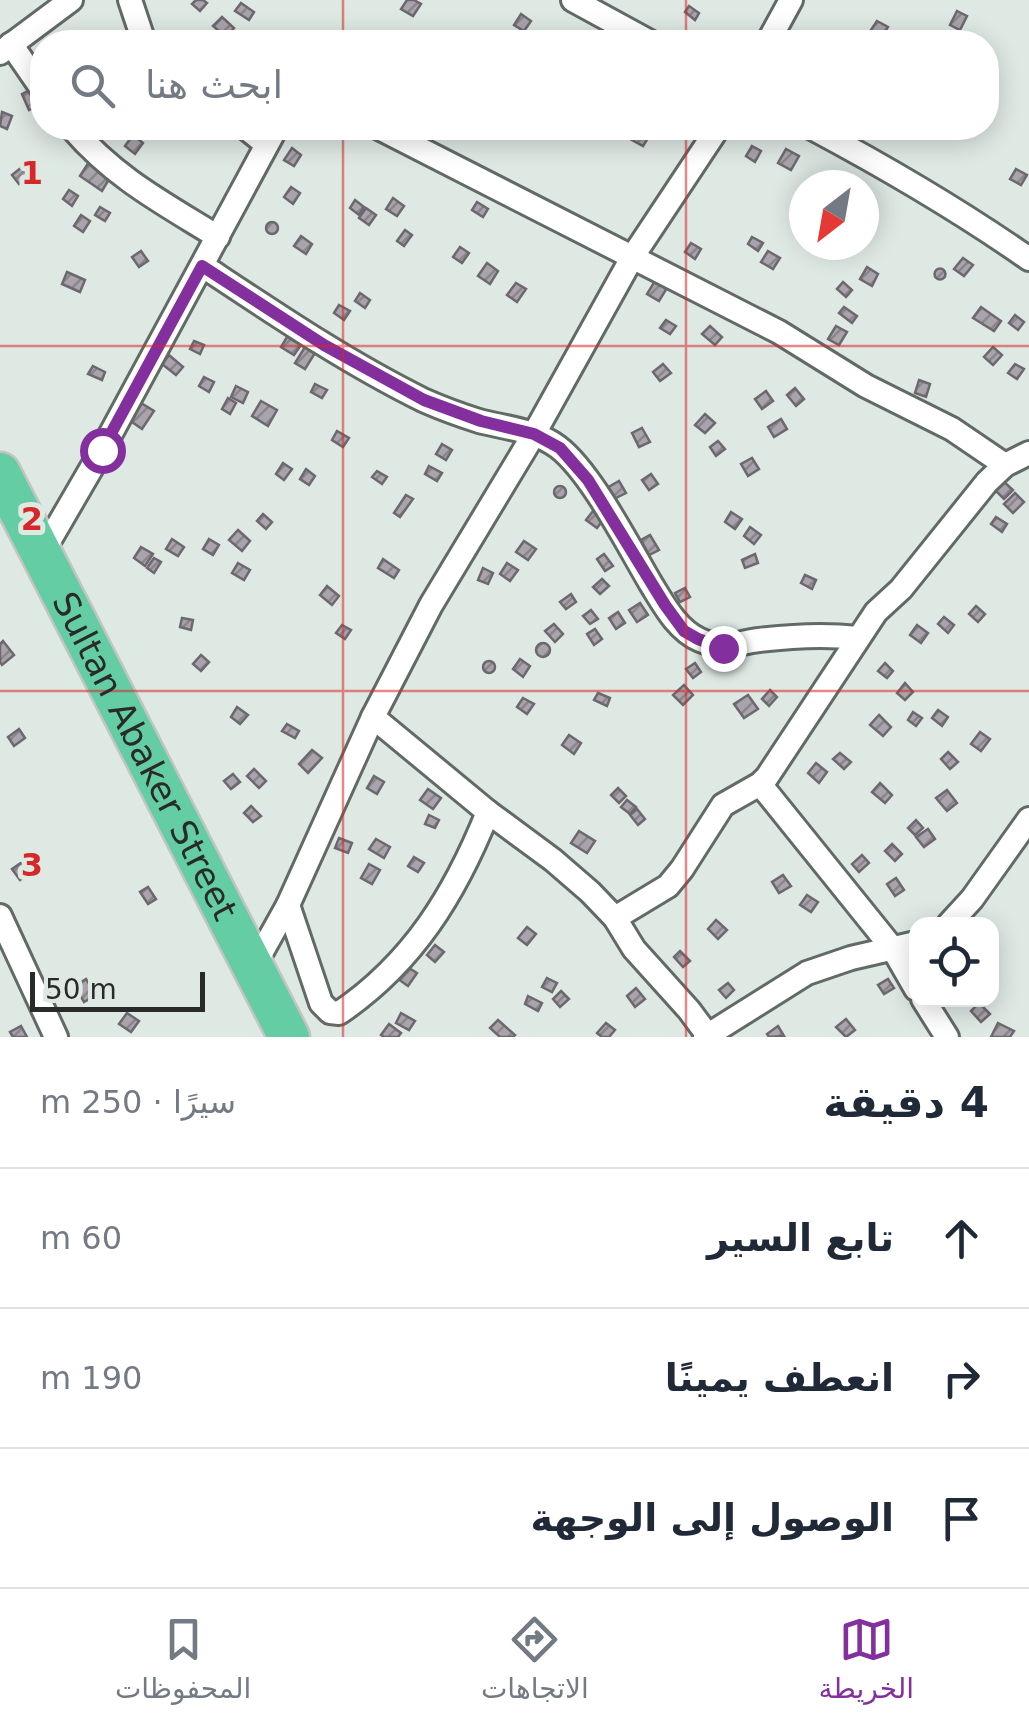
<!DOCTYPE html>
<html lang="ar">
<meta charset="utf-8">
<style>
:root{--surface:#fff;--page:#f2f2f3;--text:#1f2937;--muted:#747a83;--line:#e0e1e3;--accent:#842f9e}
body{margin:0;font-family:"DejaVu Sans","Noto Naskh Arabic",sans-serif;background:var(--page);color:var(--text);direction:rtl}
.controls{position:absolute;right:30px;bottom:30px;display:grid;overflow:hidden;border-radius:20px;box-shadow:0 5px 25px #0003}
.controls button{width:90px;height:90px;display:grid;place-items:center;padding:0;border:0;border-bottom:2px solid var(--line);background:var(--surface);color:var(--text);font:50px sans-serif}
.compass{position:absolute;left:789px;top:170px;width:90px;height:90px;border-radius:50%;background:var(--surface);box-shadow:0 5px 25px #0003;rotate:211deg}
.scale{position:absolute;left:30px;bottom:25px;width:175px;box-sizing:border-box;padding-left:10px;border:5px solid #282b2a;border-top:0;font-size:28px;line-height:35px;white-space:nowrap;color:#282b2a;-webkit-text-stroke:8px #dfe9e4;paint-order:stroke}
.stop{position:absolute;width:30px;height:30px;margin:-22px;border:8px solid #842f9e;border-radius:50%;background:#fff}
.stop.end{background:#842f9e;border-color:#fff;box-shadow:0 2px 10px #0008}
.list{margin:0;padding:0;list-style:none}
h2{display:flex;justify-content:space-between;align-items:center;height:130px;margin:0;padding:0 40px;font-size:42px}
h2 small{font-size:32px;font-weight:400;color:var(--muted)}
.list li{display:grid;grid-template-columns:65px 1fr auto;gap:30px;align-items:center;box-sizing:border-box;height:140px;padding:0 40px;border-top:2px solid var(--line)}
.list b{display:block;font-size:38px;white-space:nowrap}
.list em{font-size:32px;font-style:normal;color:var(--muted)}
.icon{flex:none;width:55px;height:55px;fill:none;stroke:currentColor;stroke-width:2;stroke-linecap:round;stroke-linejoin:round}
.map{position:relative;flex:none;width:1029px;height:1037px;overflow:hidden;direction:ltr}
.search{position:absolute;background:var(--surface);box-shadow:0 5px 25px #0003;left:30px;right:30px;top:30px;height:110px;display:flex;align-items:center;gap:25px;box-sizing:border-box;padding:0 35px;border-radius:40px;color:var(--muted);font-size:38px}
.sheet{height:550px;background:var(--surface)}
nav{display:flex;justify-content:space-around;align-items:center;box-sizing:border-box;height:140px;border-top:2px solid var(--line);background:var(--surface);font-size:28px;color:var(--muted)}
nav a{display:grid;justify-items:center;gap:5px}
nav .on{color:var(--accent)}
.map>svg:first-child{display:block}
</style>
<div class="map">
<svg width="1029" height="1037" viewBox="0 0 1029 1037">
<defs>
<pattern id="building-hatch" width="6" height="6" patternUnits="userSpaceOnUse" patternTransform="scale(2.5)"><rect width="6" height="6" fill="#a9a4ab"/><path d="M-1 1l2-2M0 6l6-6M5 7l2-2" fill="none" stroke="#8a868b"/></pattern>
</defs>
<rect width="100%" height="100%" fill="#dfe9e4"/>
<g fill="url(#building-hatch)" stroke="#6d686f" stroke-width="2.5">
<polygon points="196,0 203,0 207,3 200,11 192,4"/>
<polygon points="407,0 414,0 421,4 413,16 401,9"/>
<polygon points="241,3 254,12 249,20 235,11"/>
<polygon points="689,6 699,13 695,20 685,12"/>
<polygon points="957,11 967,16 960,30 950,25"/>
<polygon points="521,14 531,21 524,31 514,25"/>
<polygon points="222,17 234,28 226,37 213,26"/>
<polygon points="877,21 888,27 882,37 871,30"/>
<polygon points="32,89 39,105 29,110 22,94"/>
<polygon points="2,112 12,116 7,129 0,126"/>
<polygon points="627,128 648,138 643,146 623,135"/>
<polygon points="133,135 143,143 135,154 125,146"/>
<polygon points="752,146 761,151 755,162 746,156"/>
<polygon points="292,148 301,155 294,166 284,160"/>
<polygon points="786,149 799,156 791,170 778,163"/>
<polygon points="89,162 111,176 102,191 80,176"/>
<polygon points="22,167 29,177 19,184 12,175"/>
<polygon points="1016,169 1027,175 1021,185 1010,179"/>
<polygon points="291,187 300,193 293,204 284,197"/>
<polygon points="69,190 78,196 72,206 63,199"/>
<polygon points="393,198 404,206 397,216 386,209"/>
<polygon points="355,200 364,207 359,215 350,208"/>
<polygon points="477,202 488,209 483,217 472,210"/>
<polygon points="100,207 110,213 105,221 95,215"/>
<polygon points="366,208 376,215 369,225 359,218"/>
<polygon points="81,215 90,221 83,232 74,226"/>
<circle cx="272" cy="228" r="6"/>
<polygon points="405,230 412,235 404,246 397,241"/>
<polygon points="301,236 312,244 306,254 294,246"/>
<polygon points="752,237 763,243 758,251 748,244"/>
<polygon points="691,243 701,249 695,259 685,252"/>
<polygon points="460,247 469,253 462,263 453,257"/>
<polygon points="141,251 148,261 139,267 132,257"/>
<polygon points="768,251 780,258 773,269 761,262"/>
<polygon points="963,258 973,265 964,276 954,269"/>
<polygon points="487,263 498,271 490,284 478,276"/>
<polygon points="867,267 878,274 872,286 860,279"/>
<circle cx="940" cy="274" r="5.5"/>
<polygon points="67,272 85,280 80,292 62,284"/>
<polygon points="655,281 667,288 659,301 647,294"/>
<polygon points="843,282 852,290 846,297 837,289"/>
<polygon points="516,283 526,289 517,302 507,295"/>
<polygon points="360,293 370,300 365,308 355,301"/>
<polygon points="339,305 350,311 344,320 334,313"/>
<polygon points="844,307 857,316 852,323 839,313"/>
<polygon points="981,307 1001,321 994,331 973,318"/>
<polygon points="1015,315 1024,322 1018,330 1009,323"/>
<polygon points="666,320 676,326 670,334 660,328"/>
<polygon points="710,326 722,337 715,345 702,334"/>
<polygon points="836,326 847,332 839,345 828,339"/>
<polygon points="287,337 301,345 294,355 281,347"/>
<polygon points="194,341 204,345 200,354 190,349"/>
<polygon points="305,347 315,353 305,369 295,363"/>
<polygon points="993,347 1002,355 993,365 984,357"/>
<polygon points="169,355 183,367 176,375 162,364"/>
<polygon points="663,364 671,373 660,381 653,372"/>
<polygon points="1015,364 1024,369 1017,379 1008,373"/>
<polygon points="93,366 105,372 102,380 88,374"/>
<polygon points="204,377 214,382 209,392 199,386"/>
<polygon points="919,380 930,384 926,397 915,393"/>
<polygon points="315,384 327,390 322,398 311,392"/>
<polygon points="236,386 248,392 243,403 231,397"/>
<polygon points="795,388 804,399 796,406 787,395"/>
<polygon points="766,391 773,401 762,409 755,399"/>
<polygon points="228,398 236,403 230,414 222,409"/>
<polygon points="261,401 277,410 268,426 252,416"/>
<polygon points="141,403 154,411 142,429 129,420"/>
<polygon points="705,414 715,423 705,433 695,425"/>
<polygon points="781,419 787,429 774,437 768,427"/>
<polygon points="642,428 650,442 639,447 632,433"/>
<polygon points="337,431 349,438 343,447 332,440"/>
<polygon points="718,441 725,449 716,456 710,447"/>
<polygon points="442,444 452,450 446,460 436,454"/>
<polygon points="752,458 759,469 748,476 741,464"/>
<polygon points="283,463 292,469 284,480 276,474"/>
<polygon points="429,466 442,473 437,481 425,474"/>
<polygon points="306,469 315,476 309,485 300,479"/>
<polygon points="377,471 387,477 382,484 372,477"/>
<polygon points="651,474 658,484 649,490 642,480"/>
<polygon points="619,481 626,493 614,499 607,488"/>
<polygon points="1003,481 1013,490 1004,499 994,489"/>
<circle cx="560" cy="492" r="6"/>
<polygon points="1015,493 1024,502 1013,513 1004,504"/>
<polygon points="406,495 413,499 400,517 394,513"/>
<polygon points="593,511 603,520 597,528 586,520"/>
<polygon points="731,512 742,519 735,529 725,522"/>
<polygon points="263,514 272,522 266,529 257,521"/>
<polygon points="996,517 1007,524 1002,532 991,524"/>
<polygon points="750,527 761,535 754,544 744,536"/>
<polygon points="238,530 250,541 242,551 229,540"/>
<polygon points="650,535 659,550 649,555 641,540"/>
<polygon points="172,539 184,547 178,556 166,549"/>
<polygon points="209,539 219,545 213,555 203,549"/>
<polygon points="524,541 536,549 528,560 516,552"/>
<polygon points="141,547 153,554 145,566 134,558"/>
<polygon points="604,554 613,566 605,571 597,559"/>
<polygon points="755,554 758,563 745,568 742,560"/>
<polygon points="154,558 161,562 154,573 147,568"/>
<polygon points="383,559 399,570 394,578 378,568"/>
<polygon points="238,563 250,570 244,580 232,573"/>
<polygon points="507,563 518,570 510,581 500,574"/>
<polygon points="483,568 493,573 488,584 478,580"/>
<polygon points="805,575 816,580 812,589 801,583"/>
<polygon points="602,579 609,586 600,594 593,587"/>
<polygon points="327,586 339,596 332,605 320,595"/>
<polygon points="685,588 690,597 680,602 675,593"/>
<polygon points="571,594 576,602 566,609 560,602"/>
<polygon points="640,603 648,615 637,622 629,610"/>
<polygon points="976,606 985,614 978,622 969,614"/>
<polygon points="591,610 598,619 590,624 583,616"/>
<polygon points="618,612 625,623 616,629 609,618"/>
<polygon points="944,617 954,625 948,633 938,624"/>
<polygon points="182,618 193,620 191,630 180,627"/>
<polygon points="554,624 563,634 555,642 545,631"/>
<polygon points="342,625 351,630 345,639 336,633"/>
<polygon points="917,625 928,633 921,643 910,635"/>
<polygon points="595,629 602,639 594,645 587,634"/>
<polygon points="3,641 14,655 2,665 0,662 0,644"/>
<circle cx="543" cy="650" r="7"/>
<polygon points="201,655 209,662 201,671 193,664"/>
<polygon points="520,659 530,666 523,677 513,669"/>
<circle cx="489" cy="667" r="6"/>
<polygon points="695,663 701,672 693,678 686,669"/>
<polygon points="885,663 893,671 887,678 878,671"/>
<polygon points="905,683 913,692 905,700 897,693"/>
<polygon points="684,685 693,695 683,705 673,695"/>
<polygon points="770,690 777,697 769,706 762,699"/>
<polygon points="598,693 610,698 607,706 594,700"/>
<polygon points="748,695 758,709 744,718 734,704"/>
<polygon points="523,698 534,704 527,714 517,707"/>
<polygon points="237,707 248,715 240,724 231,717"/>
<polygon points="938,710 948,717 942,726 932,718"/>
<polygon points="913,712 922,718 916,726 908,720"/>
<polygon points="879,715 891,727 883,736 870,725"/>
<polygon points="287,724 299,731 295,738 282,731"/>
<polygon points="19,729 25,738 14,746 8,737"/>
<polygon points="980,732 990,739 981,751 971,744"/>
<polygon points="569,735 581,743 574,754 562,745"/>
<polygon points="312,750 322,758 308,773 299,764"/>
<polygon points="948,752 958,762 950,769 941,759"/>
<polygon points="840,753 851,762 844,769 833,759"/>
<polygon points="816,763 827,772 819,783 808,773"/>
<polygon points="254,769 266,781 259,788 247,776"/>
<polygon points="233,774 240,782 231,789 224,781"/>
<polygon points="374,776 384,782 377,794 367,788"/>
<polygon points="880,783 892,795 885,803 872,792"/>
<polygon points="618,788 626,796 619,803 611,795"/>
<polygon points="428,789 441,798 433,809 420,800"/>
<polygon points="947,790 957,803 947,811 936,798"/>
<polygon points="627,800 636,807 630,814 621,807"/>
<polygon points="251,806 261,816 253,822 244,813"/>
<polygon points="637,809 645,819 638,825 630,815"/>
<polygon points="429,815 439,820 435,828 425,824"/>
<polygon points="916,820 923,828 915,835 908,828"/>
<polygon points="928,829 935,839 924,847 916,837"/>
<polygon points="579,831 595,841 587,853 571,843"/>
<polygon points="339,838 352,843 348,853 335,848"/>
<polygon points="376,839 390,847 384,858 369,849"/>
<polygon points="892,844 902,854 895,861 885,851"/>
<polygon points="862,855 869,863 859,872 852,864"/>
<polygon points="414,857 424,863 418,872 408,866"/>
<polygon points="25,860 33,870 20,880 12,869"/>
<polygon points="369,864 380,870 372,884 361,878"/>
<polygon points="783,875 791,886 779,893 772,882"/>
<polygon points="896,878 904,890 895,896 887,884"/>
<polygon points="148,887 156,899 148,904 140,892"/>
<polygon points="807,895 818,902 811,912 800,905"/>
<polygon points="716,920 727,930 718,939 708,929"/>
<polygon points="527,927 536,934 527,945 518,938"/>
<polygon points="435,945 444,952 435,962 427,955"/>
<polygon points="680,951 690,961 683,967 674,957"/>
<polygon points="406,966 417,973 408,986 398,979"/>
<polygon points="547,978 557,983 552,992 542,987"/>
<polygon points="86,979 96,995 84,1002 75,986"/>
<polygon points="888,979 894,988 884,994 878,985"/>
<polygon points="728,983 734,990 726,998 719,990"/>
<polygon points="636,988 645,999 635,1007 627,996"/>
<polygon points="561,991 569,999 560,1007 553,999"/>
<polygon points="528,996 542,1003 538,1011 525,1004"/>
<polygon points="979,1003 990,1014 981,1022 971,1011"/>
<polygon points="127,1013 139,1021 131,1032 119,1024"/>
<polygon points="401,1013 415,1021 409,1030 396,1023"/>
<polygon points="846,1019 855,1030 846,1037 836,1027"/>
<polygon points="498,1020 515,1035 513,1037 500,1037 490,1028"/>
<polygon points="606,1023 615,1030 609,1037 602,1037 597,1033"/>
<polygon points="998,1023 1014,1031 1010,1037 991,1037"/>
<polygon points="389,1024 401,1033 398,1037 384,1037 381,1035"/>
<polygon points="21,1026 27,1037 13,1037 10,1032"/>
<polygon points="778,1026 784,1036 769,1037 767,1034"/>
</g>
<g fill="none" stroke-linecap="round" stroke-linejoin="round">
<g stroke="#626a66" stroke-width="28">
<g id="street">
<polyline points="130,0 144,42"/>
<polyline points="573,0 650,42"/>
<polyline points="768,42 791,0"/>
<polyline points="11,44 42,89"/>
<polyline points="0,53 71,0"/>
<path d="M72,128C115,178 163,203 218,237"/>
<polyline points="246,128 266,144"/>
<polyline points="379,128 779,332 866,386 952,429 1005,465"/>
<path d="M812,128C887,168 959,210 1029,259"/>
<path d="M203,266C274,313 346,362 423,400C441,408 460,415 479,421C506,428 535,430 558,447C591,472 629,547 651,584C664,605 677,630 700,640C726,651 734,643 759,640C792,636 825,634 857,638"/>
<polyline points="41,555 102,450 276,128"/>
<polyline points="373,717 488,812 553,860 590,892 615,918 634,949 689,1010 709,1037"/>
<polyline points="760,784 893,949 916,989"/>
<path d="M288,905L321,1003L330,1012L339,1013C413,963 455,894 488,812"/>
<polyline points="0,916 56,1037"/>
<polyline points="615,918 668,886 682,869 723,805 760,784 767,777 876,612 901,589 987,482 1005,465 1029,453"/>
<polyline points="949,924 972,899 1029,819"/>
<polyline points="254,966 288,905 373,717 431,605 534,434 633,256 718,128"/>
<polyline points="923,999 947,1037"/>
<polyline points="705,1037 807,973 851,958 916,943"/>
</g>
</g>
<g stroke="#c3c4c3" stroke-width="45">
<g id="highway">
<path id="s1" d="M0,473L289,1037"/>
</g>
</g>
<use href="#street" stroke="#fff" stroke-width="22"/>
<use href="#highway" stroke="#65cda4" stroke-width="40"/>
</g>
<g fill="none" stroke-linecap="round" stroke-linejoin="round">
<polyline stroke="#842f9e" stroke-width="12" points="102,450 202,266 324,345 424,400 481,421 534,434 560,448 588,480 665,605 684,631 698,639 723,648"/>
</g>
<path fill="none" stroke="#d62828" stroke-width="2.5" stroke-opacity="0.55" d="M343,0V42M686,0V42M343,128V1037M686,128V1037M0,346H1029M0,691H1029"/>
<g text-anchor="middle" stroke-width="10" stroke-linejoin="round" paint-order="stroke">
<g font-size="35" fill="#282b2a" stroke="#dfe9e4">
<text dy="12" stroke="none"><textPath href="#s1" startOffset="318">Sultan Abaker Street</textPath></text>
</g>
</g>
<g font-size="32" text-anchor="middle" font-weight="bold" fill="#d62828" stroke="#dfe9e4" stroke-width="10" stroke-linejoin="round" paint-order="stroke">
<text x="32" y="184">1</text>
<text x="32" y="530">2</text>
<text x="32" y="876">3</text>
</g>
</svg>
<div class="controls">
<button><svg class="icon" aria-label="locate" viewBox="0 0 24 24"><circle cx="12" cy="12" r="6"/><path d="M12 2v4M12 18v4M2 12h4M18 12h4"/></svg></button>
</div>
<svg class="compass" viewBox="-18 -18 36 36"><path d="M0-13l5 13h-10z" fill="#e53935"/><path d="M0 13l5-13h-10z" fill="#747a83"/></svg>
<div class="scale">50 m</div>
<div class="stop" style="left:102px;top:450px"></div>
<div class="stop end" style="left:723px;top:648px"></div>
<div class="search"><svg class="icon" aria-label="search" viewBox="0 0 24 24"><circle cx="10" cy="10" r="6"/><path d="M15 15l6 6"/></svg>ابحث هنا</div>
</div>
<section class="sheet">
<h2>4 دقيقة<small>سيرًا · 250 m</small></h2>
<ul class="list">
<li><svg class="icon" aria-label="ahead" viewBox="0 0 24 24"><path d="M12 20V5M6 11l6-6 6 6"/></svg><div><b>تابع السير</b></div><em>60 m</em></li>
<li><svg class="icon" aria-label="right" viewBox="0 0 24 24"><path d="M7 20v-9h11M14 6l5 5-5 5"/></svg><div><b>انعطف يمينًا</b></div><em>190 m</em></li>
<li><svg class="icon" aria-label="arrive" viewBox="0 0 24 24"><path d="M6 21V4h12l-3 4 3 4H6"/></svg><div><b>الوصول إلى الوجهة</b></div></li>
</ul>
</section>
<nav>
<a class="on"><svg class="icon" aria-label="map" viewBox="0 0 24 24"><path d="M3 6l6-2 6 2 6-2v14l-6 2-6-2-6 2zM9 4v14M15 6v14"/></svg>الخريطة</a>
<a><svg class="icon" aria-label="directions" viewBox="0 0 24 24"><path d="M12 3l9 9-9 9-9-9zM9 14v-3h6M13 9l2 2-2 2"/></svg>الاتجاهات</a>
<a><svg class="icon" aria-label="saved" viewBox="0 0 24 24"><path d="M7 4h10v16l-5-4-5 4z"/></svg>المحفوظات</a>
</nav>
